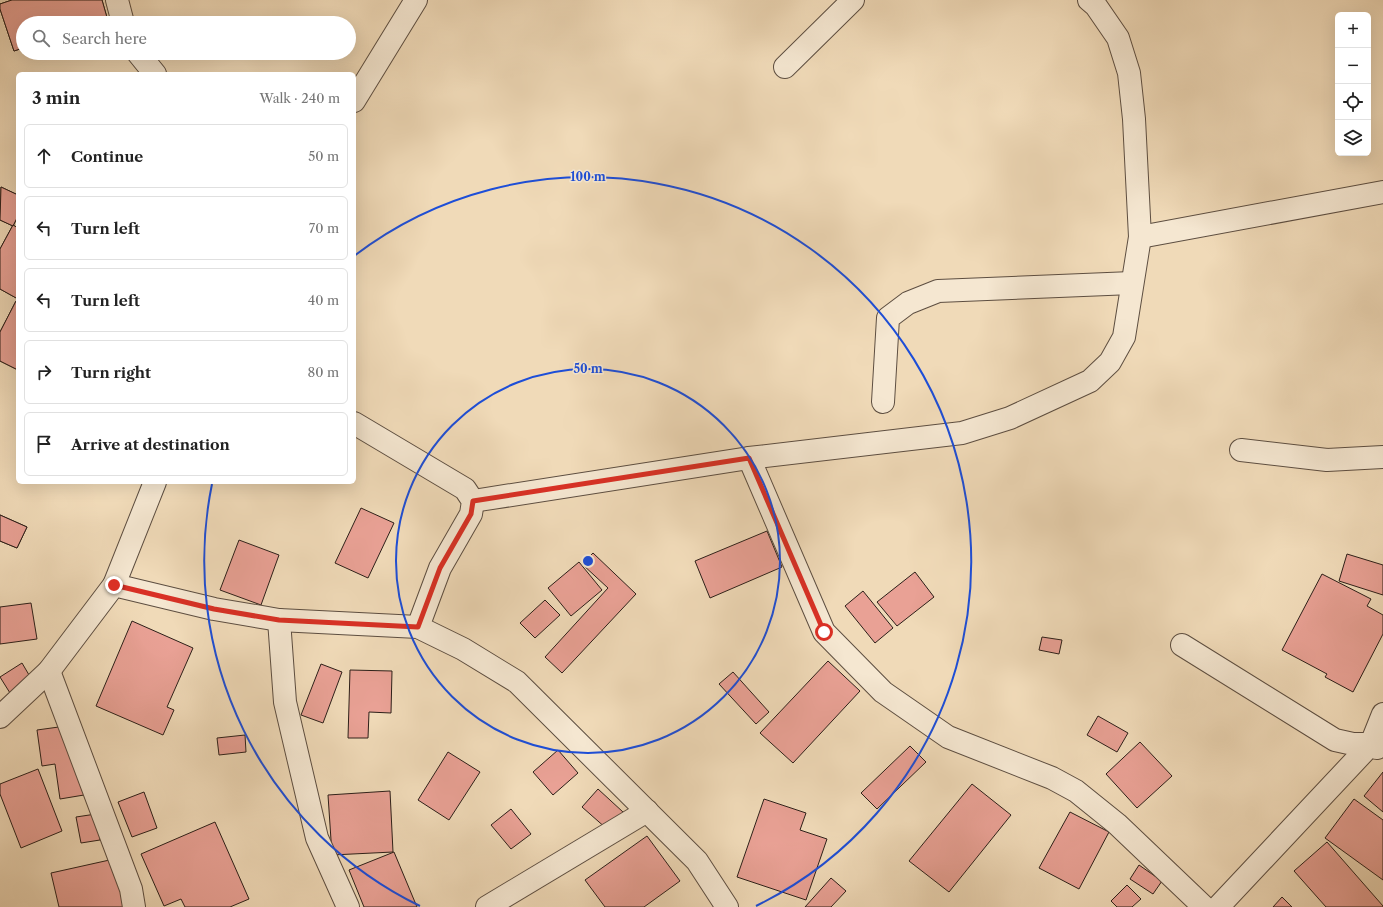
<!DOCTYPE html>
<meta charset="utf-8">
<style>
:root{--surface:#fff;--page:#f6f6f6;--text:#222;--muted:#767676;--line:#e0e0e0}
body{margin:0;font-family:"Libre Caslon Text",serif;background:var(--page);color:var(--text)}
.controls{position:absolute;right:12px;top:12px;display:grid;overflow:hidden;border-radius:6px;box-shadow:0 4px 16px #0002}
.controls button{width:36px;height:36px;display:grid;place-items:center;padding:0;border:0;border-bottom:1px solid var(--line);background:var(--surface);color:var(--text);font:20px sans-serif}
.stop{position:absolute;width:12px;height:12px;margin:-9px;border:3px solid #d93025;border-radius:50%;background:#fff}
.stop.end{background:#d93025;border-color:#fff;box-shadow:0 1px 4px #0008}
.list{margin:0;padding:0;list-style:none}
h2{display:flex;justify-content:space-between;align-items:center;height:52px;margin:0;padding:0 16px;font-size:17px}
h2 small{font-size:13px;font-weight:400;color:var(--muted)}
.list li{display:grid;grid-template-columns:26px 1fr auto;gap:12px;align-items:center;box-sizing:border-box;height:64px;margin:0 8px 8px;padding:0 8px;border:1px solid var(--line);border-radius:6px}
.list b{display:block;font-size:15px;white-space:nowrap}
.list em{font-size:13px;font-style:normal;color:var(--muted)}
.icon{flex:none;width:22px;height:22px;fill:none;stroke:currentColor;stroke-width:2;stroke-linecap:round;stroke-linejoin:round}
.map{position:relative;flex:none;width:1383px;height:907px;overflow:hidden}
.search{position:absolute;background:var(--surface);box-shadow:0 4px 16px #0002;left:16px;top:16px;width:340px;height:44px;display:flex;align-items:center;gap:10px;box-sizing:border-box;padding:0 14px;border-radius:22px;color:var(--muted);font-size:15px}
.panel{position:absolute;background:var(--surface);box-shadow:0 4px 16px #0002;left:16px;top:72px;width:340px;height:412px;border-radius:6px}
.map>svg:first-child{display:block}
</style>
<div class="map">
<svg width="1383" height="907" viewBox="0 0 1383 907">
<rect width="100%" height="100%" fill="#f0dab8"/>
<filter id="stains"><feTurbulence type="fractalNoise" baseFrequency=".005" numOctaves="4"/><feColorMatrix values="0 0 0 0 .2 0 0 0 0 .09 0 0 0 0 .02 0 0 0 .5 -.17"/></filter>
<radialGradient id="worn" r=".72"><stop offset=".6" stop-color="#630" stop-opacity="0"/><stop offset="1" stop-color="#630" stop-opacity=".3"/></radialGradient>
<g fill="#e9a195" stroke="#2c1f19">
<polygon points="12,0 102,0 108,21 102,23 23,23 23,48 14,51 0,9 0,4"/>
<polygon points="12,0 102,0 108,21 102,23 23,23 23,48 14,51 0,9 0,4"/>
<polygon points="1,187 18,195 18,216 13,226 0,220"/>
<polygon points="1,187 18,195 18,216 13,226 0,220"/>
<polygon points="13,225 18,228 18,299 0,289 0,249"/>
<polygon points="13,225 18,228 18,299 0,289 0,249"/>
<polygon points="16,301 18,302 18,370 0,361 0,332"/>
<polygon points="16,301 18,302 18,370 0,361 0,332"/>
<polygon points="361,508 394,523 368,578 335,563"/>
<polygon points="0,515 27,527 17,548 0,541"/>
<polygon points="0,515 27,527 17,548 0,541"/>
<polygon points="767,531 782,567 710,598 695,561"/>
<polygon points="239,540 279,555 261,605 220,590"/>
<polygon points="593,553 636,594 562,673 545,657 608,588 582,564"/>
<polygon points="1347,554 1383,565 1383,595 1339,581"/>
<polygon points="579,562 602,590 571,616 548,588"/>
<polygon points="915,572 934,597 897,626 877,602"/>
<polygon points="1322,574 1371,599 1367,606 1383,615 1383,634 1353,692 1325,677 1327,674 1282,650"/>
<polygon points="863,591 893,628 875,643 845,606"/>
<polygon points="545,600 560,615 535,638 520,623"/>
<polygon points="31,603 37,639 0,644 0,607"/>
<polygon points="132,621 193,648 167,707 174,710 163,735 96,706"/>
<polygon points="1042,637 1062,640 1059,654 1039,650"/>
<polygon points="828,661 860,691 793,763 760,733"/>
<polygon points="22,663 32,680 10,693 0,677"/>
<polygon points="321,664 342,672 323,723 301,715"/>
<polygon points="350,670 392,671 391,713 369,712 368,738 348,738"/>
<polygon points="733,672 769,712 756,724 719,684"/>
<polygon points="1098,716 1128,733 1117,752 1087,735"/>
<polygon points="66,726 72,763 85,762 90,794 60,799 55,764 42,766 37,730"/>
<polygon points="245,735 246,752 219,755 217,738"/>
<polygon points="1140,742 1172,776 1137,808 1106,774"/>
<polygon points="910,746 926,762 877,809 861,793"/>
<polygon points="558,750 578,773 553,795 533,772"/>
<polygon points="448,752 480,772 449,820 418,800"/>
<polygon points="38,769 62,831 21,848 0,794 0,784"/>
<polygon points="1383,772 1383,812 1364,796"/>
<polygon points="972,784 1011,815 949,892 909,861"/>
<polygon points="598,789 623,812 607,829 582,807"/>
<polygon points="390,791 393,852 332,855 328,795"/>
<polygon points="144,792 157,828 132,837 118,802"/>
<polygon points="764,799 806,813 800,830 827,839 806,900 737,877"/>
<polygon points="1354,799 1383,820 1383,880 1325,838"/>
<polygon points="511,809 531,834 511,849 491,825"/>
<polygon points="1070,812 1109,832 1079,889 1039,868"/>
<polygon points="96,814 100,840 81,843 76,817"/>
<polygon points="215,822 249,899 230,907 185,907 181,899 164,906 141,854"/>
<polygon points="647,836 680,881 644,907 605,907 585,880"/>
<polygon points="1327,842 1383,906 1383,907 1326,907 1294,871"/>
<polygon points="394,852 417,907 364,907 349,870"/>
<polygon points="114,859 125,907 59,907 51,873"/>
<polygon points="1139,865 1162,881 1153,894 1130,879"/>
<polygon points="831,878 846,891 831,907 805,907"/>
<polygon points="1127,885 1141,899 1132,907 1117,907 1111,901"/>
<polygon points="1282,897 1292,907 1273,907"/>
</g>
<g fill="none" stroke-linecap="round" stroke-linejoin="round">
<g stroke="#5d4e41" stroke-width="24">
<g id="minor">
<polyline points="117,0 123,23"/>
<polyline points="138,53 155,74"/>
<polyline points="785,67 853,0"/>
<polyline points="354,101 416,0"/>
<polyline points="1140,237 1383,192"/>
<polyline points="883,402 888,318 908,303 938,291 1132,283"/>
<polyline points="354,423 465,489 473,501 471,514 440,568 418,627"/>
<polyline points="1241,450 1327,460 1383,457"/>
<polyline points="749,458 824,632 883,692 948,737 1052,778 1076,791 1117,824 1204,907"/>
<polyline points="473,501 749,458 962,433 1010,418 1090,381 1110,362 1124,337 1140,237 1134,119 1129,73 1118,38 1096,6 1089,0"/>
<polyline points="114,585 155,482"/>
<polyline points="279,620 285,702 317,838 348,907"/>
<polyline points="1182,645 1335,740 1353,744 1371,744 1377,748"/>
<polyline points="49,671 131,889 134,907"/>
<polyline points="0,717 49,671 114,585 214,609 279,620 418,627 463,649 517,682 697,861 727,907"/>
<polyline points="487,907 647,811"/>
<polyline points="1218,907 1371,744 1383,714"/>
</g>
</g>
<use href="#minor" stroke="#f5e7d1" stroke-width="22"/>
</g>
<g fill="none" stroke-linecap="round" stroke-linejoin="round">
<polyline stroke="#d93025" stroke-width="5" points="114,585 214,609 279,620 418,627 440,568 471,514 473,501 749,458 824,632"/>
</g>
<g fill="none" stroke="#1d4ed8" stroke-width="2">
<circle cx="588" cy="561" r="192"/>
<path d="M420 906A384 384 0 0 1 212 484M354 256A384 384 0 1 1 756 906"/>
</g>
<circle cx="588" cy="561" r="6" fill="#1d4ed8" stroke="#f5e7d1" stroke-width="2"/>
<g font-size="12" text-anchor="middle" font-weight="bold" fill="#1d4ed8" stroke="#f5e7d1" stroke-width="3" stroke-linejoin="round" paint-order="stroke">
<text x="588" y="181">100 m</text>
<text x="588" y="373">50 m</text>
</g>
<rect width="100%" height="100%" filter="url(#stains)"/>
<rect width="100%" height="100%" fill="url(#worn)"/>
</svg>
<div class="controls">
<button>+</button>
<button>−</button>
<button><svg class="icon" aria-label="locate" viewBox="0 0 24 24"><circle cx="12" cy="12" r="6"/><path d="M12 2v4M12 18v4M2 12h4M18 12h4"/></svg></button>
<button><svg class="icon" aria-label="layers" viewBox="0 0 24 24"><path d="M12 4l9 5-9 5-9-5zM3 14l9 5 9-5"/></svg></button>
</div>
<div class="stop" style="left:824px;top:632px"></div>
<div class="stop end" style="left:114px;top:585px"></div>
<div class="search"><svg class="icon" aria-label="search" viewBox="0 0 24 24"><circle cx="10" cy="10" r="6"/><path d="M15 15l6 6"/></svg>Search here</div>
<section class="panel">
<h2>3 min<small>Walk · 240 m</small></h2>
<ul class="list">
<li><svg class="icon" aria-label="ahead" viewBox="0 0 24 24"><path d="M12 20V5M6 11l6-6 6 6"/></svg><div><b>Continue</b></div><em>50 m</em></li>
<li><svg class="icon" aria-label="left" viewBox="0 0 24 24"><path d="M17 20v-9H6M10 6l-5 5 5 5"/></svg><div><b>Turn left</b></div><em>70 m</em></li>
<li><svg class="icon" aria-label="left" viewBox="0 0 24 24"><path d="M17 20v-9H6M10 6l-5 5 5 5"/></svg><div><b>Turn left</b></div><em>40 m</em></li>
<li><svg class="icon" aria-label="right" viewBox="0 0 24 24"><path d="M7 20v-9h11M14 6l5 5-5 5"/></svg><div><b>Turn right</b></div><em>80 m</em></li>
<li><svg class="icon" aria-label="arrive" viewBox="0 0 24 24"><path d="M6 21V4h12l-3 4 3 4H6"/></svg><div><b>Arrive at destination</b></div></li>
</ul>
</section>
</div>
